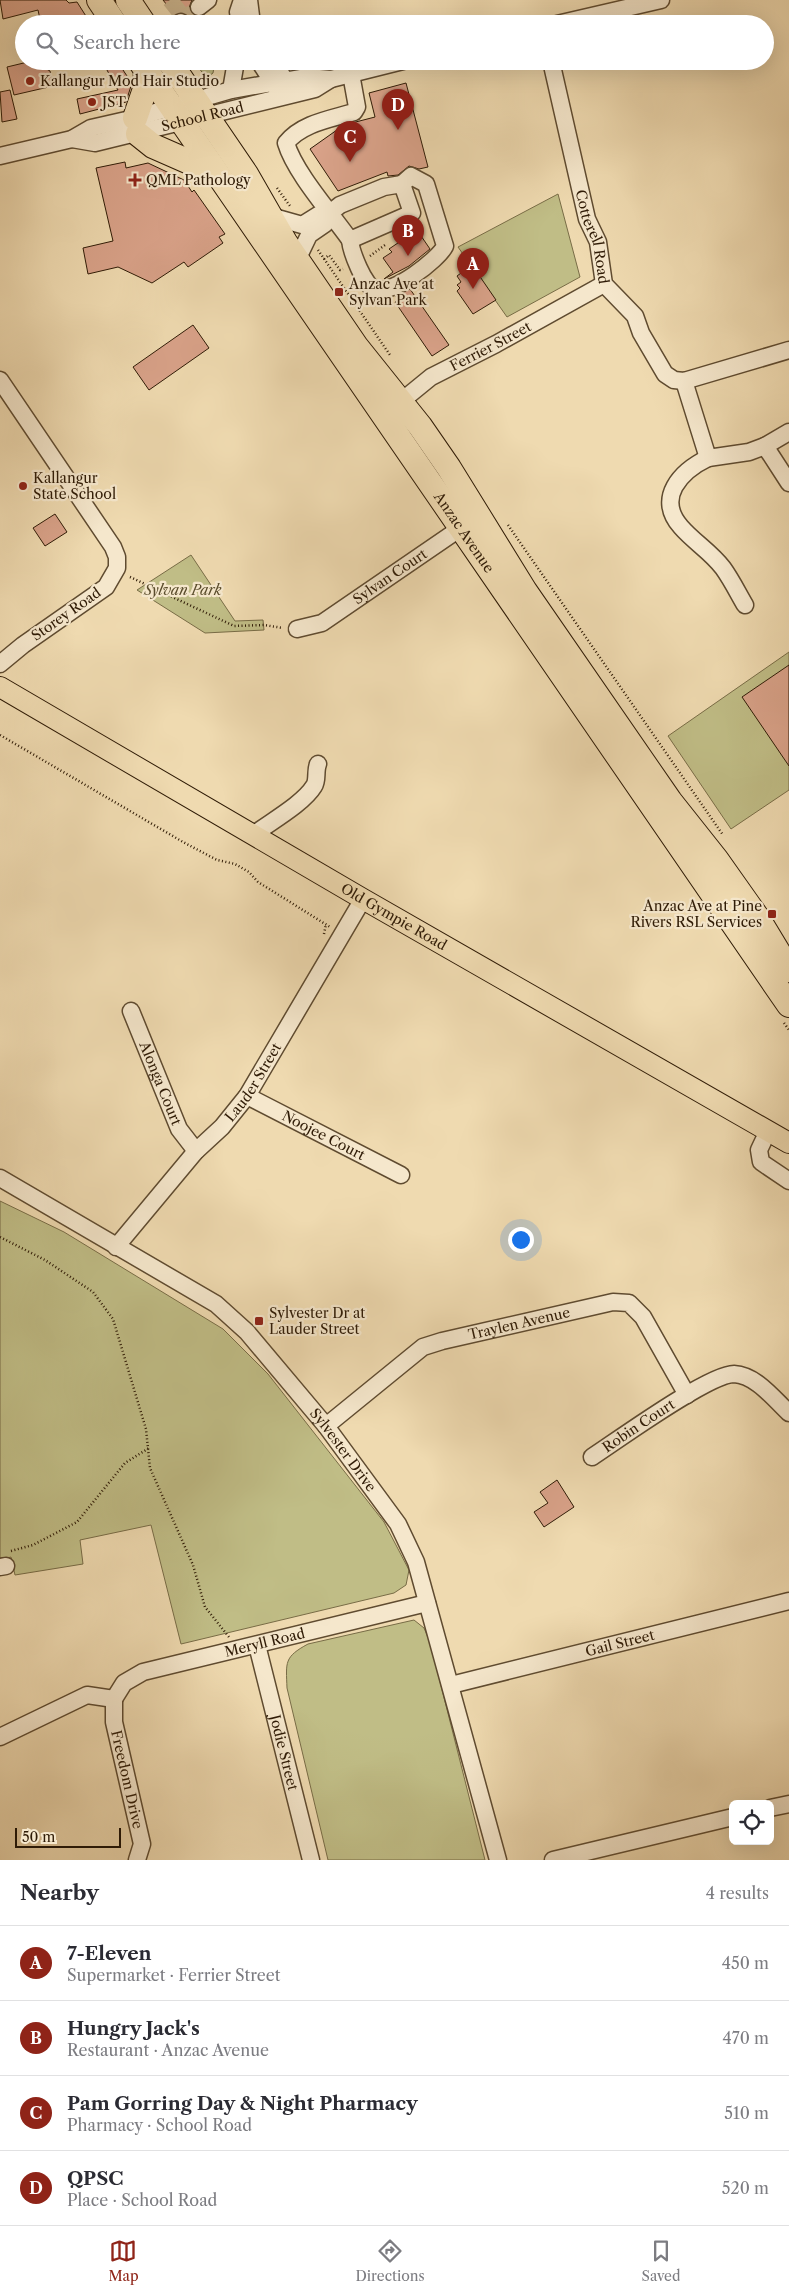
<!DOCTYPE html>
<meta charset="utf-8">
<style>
:root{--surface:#fff;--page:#f2f2f3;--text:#2b2b33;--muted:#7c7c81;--line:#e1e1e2;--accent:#8f2418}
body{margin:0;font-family:"Libre Caslon Text",serif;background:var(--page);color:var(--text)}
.controls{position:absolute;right:15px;bottom:15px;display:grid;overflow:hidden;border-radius:8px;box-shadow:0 5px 20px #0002}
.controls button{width:45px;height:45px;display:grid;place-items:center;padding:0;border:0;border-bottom:1px solid var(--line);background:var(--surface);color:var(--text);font:25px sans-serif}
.scale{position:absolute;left:15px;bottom:12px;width:106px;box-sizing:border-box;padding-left:5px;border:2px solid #2f1b06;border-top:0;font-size:14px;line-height:18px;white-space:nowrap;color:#2f1b06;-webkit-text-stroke:4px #f5e7cc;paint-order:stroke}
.you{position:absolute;left:520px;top:1239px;width:18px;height:18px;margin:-12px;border:4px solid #fff;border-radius:50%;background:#1a73e8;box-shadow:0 0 0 8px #1a73e833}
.badge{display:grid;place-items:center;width:32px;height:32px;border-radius:50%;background:var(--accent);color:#fff;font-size:16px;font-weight:700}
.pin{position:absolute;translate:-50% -41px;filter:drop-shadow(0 1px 2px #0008)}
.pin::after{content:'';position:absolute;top:26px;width:18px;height:15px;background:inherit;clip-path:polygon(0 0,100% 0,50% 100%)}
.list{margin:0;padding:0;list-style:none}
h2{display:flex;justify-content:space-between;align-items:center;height:65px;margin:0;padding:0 20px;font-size:21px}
h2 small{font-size:16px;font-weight:400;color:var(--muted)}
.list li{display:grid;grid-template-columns:32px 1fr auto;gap:15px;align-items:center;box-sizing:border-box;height:75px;padding:0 20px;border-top:1px solid var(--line)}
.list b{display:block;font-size:19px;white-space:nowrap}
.list p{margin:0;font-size:16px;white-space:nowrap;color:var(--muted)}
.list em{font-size:16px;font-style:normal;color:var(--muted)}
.icon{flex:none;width:28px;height:28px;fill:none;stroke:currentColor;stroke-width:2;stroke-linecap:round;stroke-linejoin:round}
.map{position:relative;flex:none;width:789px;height:1860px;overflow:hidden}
.search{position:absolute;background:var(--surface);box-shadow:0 5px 20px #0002;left:15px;right:15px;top:15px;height:55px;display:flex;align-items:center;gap:12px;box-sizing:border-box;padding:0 18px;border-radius:28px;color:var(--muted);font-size:19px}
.sheet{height:365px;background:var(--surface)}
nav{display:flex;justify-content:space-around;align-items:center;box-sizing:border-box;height:70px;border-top:1px solid var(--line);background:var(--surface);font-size:14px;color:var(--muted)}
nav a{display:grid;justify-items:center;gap:2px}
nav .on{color:var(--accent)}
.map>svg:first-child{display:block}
</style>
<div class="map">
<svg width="789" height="1860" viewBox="0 0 789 1860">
<rect width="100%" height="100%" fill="#efdab0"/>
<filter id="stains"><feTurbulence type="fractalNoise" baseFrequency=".004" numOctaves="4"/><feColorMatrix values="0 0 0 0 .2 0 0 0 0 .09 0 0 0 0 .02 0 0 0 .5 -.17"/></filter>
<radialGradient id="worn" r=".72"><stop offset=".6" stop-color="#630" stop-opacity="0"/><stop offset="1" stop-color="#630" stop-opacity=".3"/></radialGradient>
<g fill="#c0bd86" stroke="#786c46">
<polygon points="194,61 215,61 213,73 209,76 204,75"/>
<polygon points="558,194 580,277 507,317 458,247"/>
<polygon points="191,555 235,621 263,620 264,630 205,633 137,590"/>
<polygon points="789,652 789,790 731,829 668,736"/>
<polygon points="0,1201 64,1232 223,1329 268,1374 384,1522 409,1570 406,1585 394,1593 181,1644 151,1525 80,1540 83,1564 15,1575 11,1557 0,1560"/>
<path d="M414,1620L424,1628L430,1642L485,1860H328L287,1688C286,1662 284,1657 308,1644Z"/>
</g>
<g fill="#d9a289" stroke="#2f1b06">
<polygon points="0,0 66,0 69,3 77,2 91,24 41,24 38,10 3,19"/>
<polygon points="163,0 192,0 189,8 191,13 200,17 205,15 212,24 191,24 190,17 186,13 174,14"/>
<polygon points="32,61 50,71 53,86 14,95 7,67"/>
<polygon points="102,61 117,61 129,79 131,86 126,102 80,114 77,99 118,90"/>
<polygon points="406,83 428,167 419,169 409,166 398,175 388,176 387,172 338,191 310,149 344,125 375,117 369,93"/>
<polygon points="10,90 17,119 2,122 0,92"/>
<polygon points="125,162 126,168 148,163 184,180 192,192 194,190 225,234 219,237 223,243 188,267 184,262 152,283 118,267 88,274 83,248 113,241 96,168"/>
<polygon points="417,230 430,249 409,266 384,279 393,272 383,258 392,252 389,249"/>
<polygon points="472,265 496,300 473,314 457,291 460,288 457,285 461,282 457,276"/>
<polygon points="410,289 449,345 432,356 395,302 398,300 396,296"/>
<polygon points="193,325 209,348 149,390 133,367"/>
<polygon points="55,514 67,532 45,546 33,528"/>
<polygon points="789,665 789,766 742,697"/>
<polygon points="557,1480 574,1507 544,1527 534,1512 548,1503 540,1492"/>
</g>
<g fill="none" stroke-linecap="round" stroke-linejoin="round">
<g stroke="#c9b48e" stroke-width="16" stroke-dasharray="16 8" stroke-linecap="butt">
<polyline points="170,0 185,19"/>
<polyline points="181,22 199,7"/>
</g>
<g stroke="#5f4b30" stroke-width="19">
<g id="minor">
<polyline points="249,0 252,24"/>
<polyline points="199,7 208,0"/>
<polyline points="178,24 181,22"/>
<polyline points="240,24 238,12 242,0"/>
<polyline points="557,24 661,0"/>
<polyline points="259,61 277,89"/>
<polyline points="273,61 290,88"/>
<path id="s1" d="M551,61L587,219L598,242L604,284L635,316L641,333L665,374L674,380L684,381L789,350"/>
<polyline points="231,90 236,61"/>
<path id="s2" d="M72,139L95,143L315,89L331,79"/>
<polyline points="0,156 72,139 91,128 135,118 231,90 307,77 331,79 403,61"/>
<polyline points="270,216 302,225 318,215 330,213"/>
<path d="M350,240C351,251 364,287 376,290C393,294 438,260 445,246L426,184L411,176L402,184"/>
<path d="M297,260L309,235L325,224L330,213L340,205L384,187L402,184L412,213L350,240C331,213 295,173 286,143C302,123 331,119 354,112L357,107L351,74"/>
<polyline points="0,380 113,547 117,557 117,568 106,587 23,645 0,664"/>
<polyline points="684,381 708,458 749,452 765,446 789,432"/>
<path id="s3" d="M393,408L431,377L496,344L604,284"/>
<polyline points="765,446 789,483"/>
<path d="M708,458C681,471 655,498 681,527C694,542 711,552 723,568C731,579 738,593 745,605"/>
<path id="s4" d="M297,629L322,623L468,523"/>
<path d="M253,835C270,822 303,804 314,786C318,780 315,771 318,764"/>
<path id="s5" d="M131,1011L179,1129L196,1151"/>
<path id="s6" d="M247,1096L401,1175"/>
<polyline points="768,1131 759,1150 761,1162 789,1181"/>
<path id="s7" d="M0,1178L216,1304L247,1332L326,1426L398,1524L416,1562L498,1860"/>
<path id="s8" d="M116,1247L196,1151L222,1127L247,1096L363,899"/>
<path id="s9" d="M326,1426L423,1347L442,1341L613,1302L629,1303L643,1317L687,1395"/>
<path id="s10" d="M592,1457C618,1440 709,1374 734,1374C756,1375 774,1399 789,1413"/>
<polyline points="0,1567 6,1566"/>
<path id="s11" d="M257,1645L311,1860"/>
<path id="s12" d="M451,1685L789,1601"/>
<path id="s13" d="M114,1699L124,1683L143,1672L427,1603"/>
<path id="s14" d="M114,1699V1722L142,1844L137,1860"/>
<polyline points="0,1737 87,1695 114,1699"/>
<polyline points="770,1808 789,1804"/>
<polyline points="553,1860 733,1817"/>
</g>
</g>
<g stroke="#2f1b06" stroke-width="22">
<g id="major">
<path id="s15" d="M0,687L363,899L789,1143"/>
</g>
</g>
<g stroke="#2f1b06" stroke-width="26">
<g id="highway">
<polyline points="99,0 115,24"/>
<polyline points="128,0 144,24"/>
<path id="s16" d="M140,61L789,1005"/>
<polyline points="169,61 246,174 285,242 356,346 420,426 449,468 525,591 670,801 716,859 757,917 789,970"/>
<polyline points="135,118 145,89 146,70"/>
<polyline points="138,134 153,146 194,164 210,164"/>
</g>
</g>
<g stroke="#2f1b06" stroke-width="2.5" stroke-dasharray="1 2.5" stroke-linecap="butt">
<polyline points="277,188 290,206"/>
<polyline points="318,250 390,355"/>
<polyline points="370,256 385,245"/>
<polyline points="324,259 329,255 340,270 343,269"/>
<polyline points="508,525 723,835"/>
<polyline points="130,577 234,626 264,625 283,628"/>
<polyline points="0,735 183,842 217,860 235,864 249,872 258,882 330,927"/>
<polyline points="324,934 326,924"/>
<polyline points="784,1023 789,1030"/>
<polyline points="0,1237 45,1260 93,1292 113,1319 146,1429 150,1468 193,1565 205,1607 229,1637"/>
<polyline points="11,1551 33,1545 77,1522 125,1463 149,1448"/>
</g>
<use href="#minor" stroke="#f5e7cc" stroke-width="16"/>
<use href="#major" stroke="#efdab0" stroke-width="20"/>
<use href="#highway" stroke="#efdab0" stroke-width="24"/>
</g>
<g fill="#8f2418" stroke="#f5e7cc" stroke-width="2">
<circle cx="30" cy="81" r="5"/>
<circle cx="92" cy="102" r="5"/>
<path d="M132.5 172.5h5v5h5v5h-5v5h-5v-5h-5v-5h5z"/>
<rect x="334" y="287" width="10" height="10" rx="2.5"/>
<circle cx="23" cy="486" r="5"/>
<rect x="767" y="909" width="10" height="10" rx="2.5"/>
<rect x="254" y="1316" width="10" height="10" rx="2.5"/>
</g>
<g text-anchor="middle" stroke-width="4.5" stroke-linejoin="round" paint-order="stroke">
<g font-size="14" fill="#2f1b06" stroke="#f5e7cc" text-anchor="start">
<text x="40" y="86">Kallangur Mod Hair Studio</text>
<text x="102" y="107">JST</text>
<text x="146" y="185">QML Pathology</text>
<text x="349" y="289">Anzac Ave at<tspan x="349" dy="16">Sylvan Park</tspan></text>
<text x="33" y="483">Kallangur<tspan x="33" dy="16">State School</tspan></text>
<text x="762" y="911" text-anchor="end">Anzac Ave at Pine<tspan x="762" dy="16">Rivers RSL Services</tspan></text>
<text x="269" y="1318">Sylvester Dr at<tspan x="269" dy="16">Lauder Street</tspan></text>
</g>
<g font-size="14" fill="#2f1b06" stroke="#f5e7cc">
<text dy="5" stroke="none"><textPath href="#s2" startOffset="134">School Road</textPath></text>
<text dy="5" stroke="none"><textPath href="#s1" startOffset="181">Cotterell Road</textPath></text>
<text dy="5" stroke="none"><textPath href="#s3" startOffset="116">Ferrier Street</textPath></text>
<text dy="5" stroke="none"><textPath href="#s16" startOffset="572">Anzac Avenue</textPath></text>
<text dy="5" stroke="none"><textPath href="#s4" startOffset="108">Sylvan Court</textPath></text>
<text transform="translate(66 614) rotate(-35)" y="5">Storey Road</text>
<text dy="5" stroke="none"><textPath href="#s15" startOffset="456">Old Gympie Road</textPath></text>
<text dy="5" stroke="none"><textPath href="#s8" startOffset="215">Lauder Street</textPath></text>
<text dy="5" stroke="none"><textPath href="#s5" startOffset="78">Alonga Court</textPath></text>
<text dy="5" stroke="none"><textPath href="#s6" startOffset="86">Noojee Court</textPath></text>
<text dy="5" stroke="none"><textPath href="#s9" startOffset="224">Traylen Avenue</textPath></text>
<text dy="5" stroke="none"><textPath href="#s10" startOffset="56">Robin Court</textPath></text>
<text dy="5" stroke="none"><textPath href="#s7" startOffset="444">Sylvester Drive</textPath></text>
<text dy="5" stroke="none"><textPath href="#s12" startOffset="174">Gail Street</textPath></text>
<text dy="5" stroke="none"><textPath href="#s13" startOffset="166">Meryll Road</textPath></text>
<text dy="5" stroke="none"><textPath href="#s11" startOffset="111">Jodie Street</textPath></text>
<text dy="5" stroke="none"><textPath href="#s14" startOffset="82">Freedom Drive</textPath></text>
</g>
<g font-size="14" font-style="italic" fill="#5a4c2c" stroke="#f5e7cc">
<text x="183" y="595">Sylvan Park</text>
</g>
</g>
<rect width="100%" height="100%" filter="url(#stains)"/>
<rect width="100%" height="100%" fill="url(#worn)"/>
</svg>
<div class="controls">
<button><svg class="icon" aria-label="locate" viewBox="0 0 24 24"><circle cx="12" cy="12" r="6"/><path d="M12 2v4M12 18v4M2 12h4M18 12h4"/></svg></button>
</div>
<div class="scale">50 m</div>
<div class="you"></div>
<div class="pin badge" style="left:473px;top:289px">A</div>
<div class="pin badge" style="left:408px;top:256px">B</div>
<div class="pin badge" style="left:350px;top:162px">C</div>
<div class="pin badge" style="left:398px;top:130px">D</div>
<div class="search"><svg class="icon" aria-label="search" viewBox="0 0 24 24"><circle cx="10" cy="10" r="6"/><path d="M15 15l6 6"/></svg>Search here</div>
</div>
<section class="sheet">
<h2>Nearby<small>4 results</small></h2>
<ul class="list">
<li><span class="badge">A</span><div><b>7-Eleven</b><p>Supermarket · Ferrier Street</p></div><em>450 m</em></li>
<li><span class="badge">B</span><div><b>Hungry Jack's</b><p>Restaurant · Anzac Avenue</p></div><em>470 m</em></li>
<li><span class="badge">C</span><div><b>Pam Gorring Day &amp; Night Pharmacy</b><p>Pharmacy · School Road</p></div><em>510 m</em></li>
<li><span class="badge">D</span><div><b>QPSC</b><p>Place · School Road</p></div><em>520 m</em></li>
</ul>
</section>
<nav>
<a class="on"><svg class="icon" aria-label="map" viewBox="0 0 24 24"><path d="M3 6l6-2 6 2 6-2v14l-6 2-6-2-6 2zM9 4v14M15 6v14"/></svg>Map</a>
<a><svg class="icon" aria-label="directions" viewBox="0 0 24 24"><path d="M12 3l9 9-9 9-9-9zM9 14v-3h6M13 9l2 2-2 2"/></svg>Directions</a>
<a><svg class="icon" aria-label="saved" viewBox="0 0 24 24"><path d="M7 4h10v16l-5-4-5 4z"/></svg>Saved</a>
</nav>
